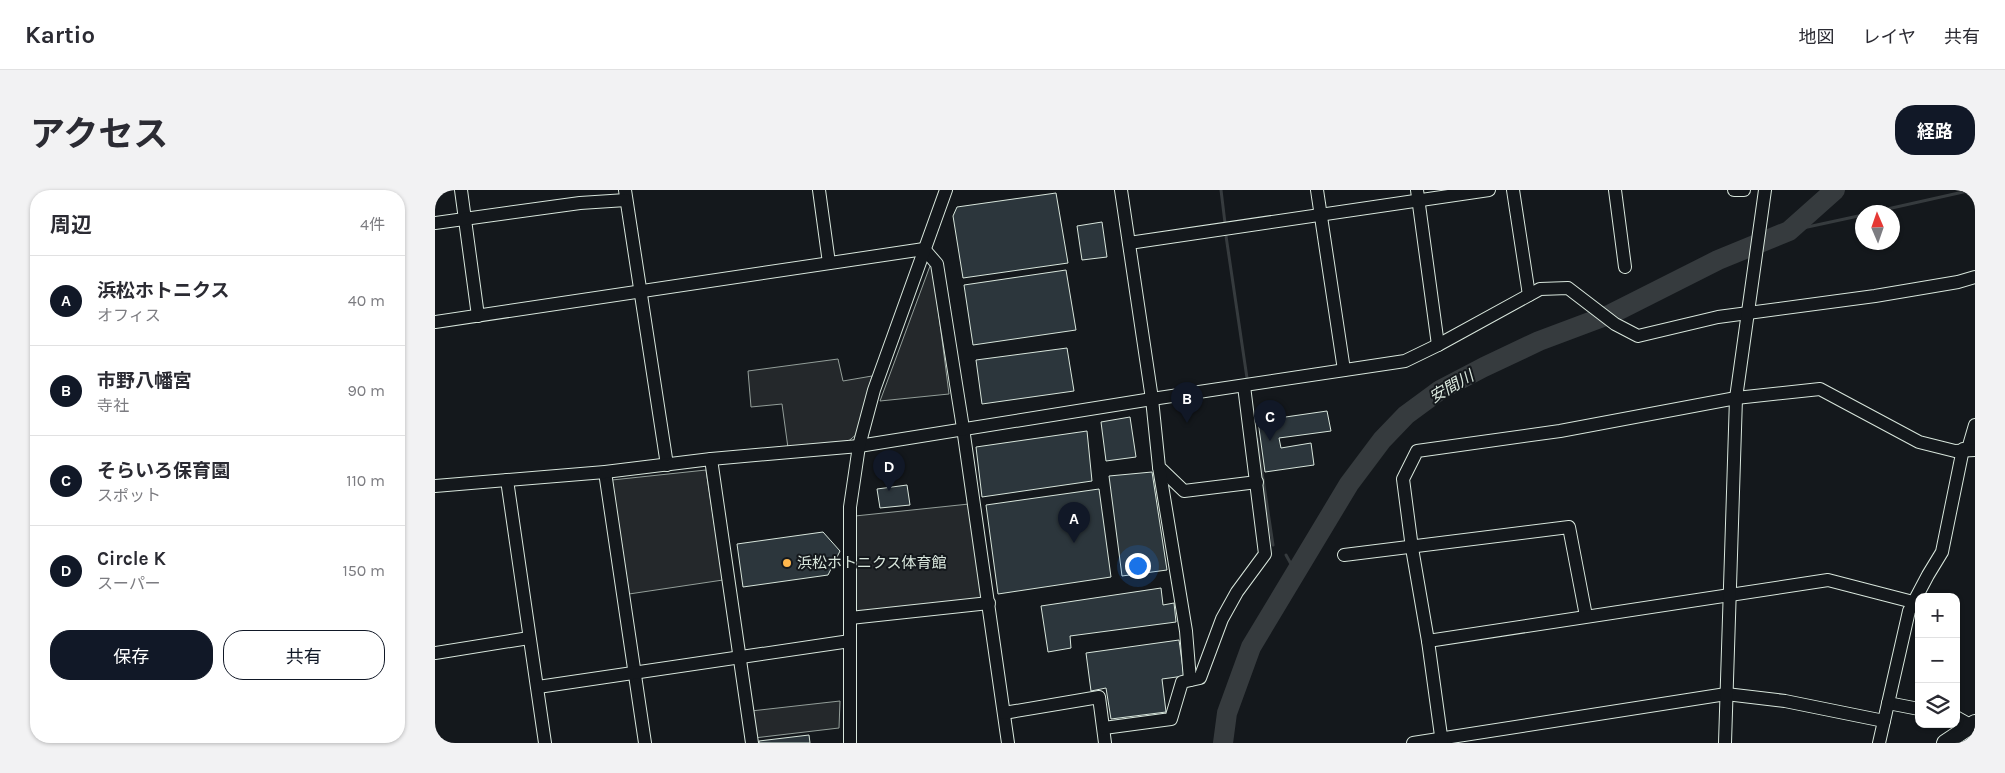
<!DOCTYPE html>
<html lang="ja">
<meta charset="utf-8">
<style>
:root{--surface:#fff;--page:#f2f2f3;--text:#2b2b33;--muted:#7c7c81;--line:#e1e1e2;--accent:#111827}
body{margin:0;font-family:Karla,"Noto Sans JP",sans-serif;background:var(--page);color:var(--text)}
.controls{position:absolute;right:15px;bottom:15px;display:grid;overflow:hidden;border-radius:10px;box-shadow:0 1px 4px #0004}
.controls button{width:45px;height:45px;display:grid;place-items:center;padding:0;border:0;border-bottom:1px solid var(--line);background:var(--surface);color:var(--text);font:25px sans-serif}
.compass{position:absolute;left:1420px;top:15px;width:45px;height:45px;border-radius:50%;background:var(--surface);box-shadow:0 1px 4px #0004;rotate:358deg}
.you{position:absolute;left:702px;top:375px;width:18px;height:18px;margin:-12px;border:4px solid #fff;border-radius:50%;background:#1a73e8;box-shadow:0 0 0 8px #1a73e833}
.badge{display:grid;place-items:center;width:32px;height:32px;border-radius:50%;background:var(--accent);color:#fff;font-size:16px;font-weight:700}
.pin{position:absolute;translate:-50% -41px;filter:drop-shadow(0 1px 2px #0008)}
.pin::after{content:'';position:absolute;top:26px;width:18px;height:15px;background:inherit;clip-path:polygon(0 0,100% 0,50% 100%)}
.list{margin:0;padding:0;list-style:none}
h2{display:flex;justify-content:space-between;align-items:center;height:65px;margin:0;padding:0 20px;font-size:21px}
h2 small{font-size:16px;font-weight:400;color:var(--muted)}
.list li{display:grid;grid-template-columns:32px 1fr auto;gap:15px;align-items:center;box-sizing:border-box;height:90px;padding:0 20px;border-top:1px solid var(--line)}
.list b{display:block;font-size:19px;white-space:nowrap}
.list p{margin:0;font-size:16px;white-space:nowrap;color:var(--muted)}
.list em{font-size:16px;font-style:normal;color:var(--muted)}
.actions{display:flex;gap:10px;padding:15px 20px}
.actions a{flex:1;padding:11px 0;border:1px solid var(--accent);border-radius:20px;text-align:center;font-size:18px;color:var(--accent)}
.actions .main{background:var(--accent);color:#fff}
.icon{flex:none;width:28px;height:28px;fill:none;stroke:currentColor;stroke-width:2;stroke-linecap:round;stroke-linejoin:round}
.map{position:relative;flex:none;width:1540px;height:553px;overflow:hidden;border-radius:20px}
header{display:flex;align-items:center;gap:30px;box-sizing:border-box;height:70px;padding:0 25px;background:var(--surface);border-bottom:1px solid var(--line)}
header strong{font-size:24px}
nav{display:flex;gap:28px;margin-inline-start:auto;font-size:18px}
.intro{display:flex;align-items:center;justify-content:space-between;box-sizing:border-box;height:120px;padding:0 30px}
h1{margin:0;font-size:35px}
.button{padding:12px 22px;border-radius:20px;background:var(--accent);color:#fff;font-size:18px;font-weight:700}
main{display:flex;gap:30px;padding:0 30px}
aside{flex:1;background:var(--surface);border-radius:20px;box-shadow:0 1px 4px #0004}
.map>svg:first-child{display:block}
</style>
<header>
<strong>Kartio</strong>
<nav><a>地図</a><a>レイヤ</a><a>共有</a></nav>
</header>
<div class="intro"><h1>アクセス</h1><a class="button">経路</a></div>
<main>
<aside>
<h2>周辺<small>4件</small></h2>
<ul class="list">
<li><span class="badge">A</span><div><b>浜松ホトニクス</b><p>オフィス</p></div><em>40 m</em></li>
<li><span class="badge">B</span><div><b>市野八幡宮</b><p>寺社</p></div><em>90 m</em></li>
<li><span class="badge">C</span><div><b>そらいろ保育園</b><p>スポット</p></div><em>110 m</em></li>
<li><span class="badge">D</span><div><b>Circle K</b><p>スーパー</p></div><em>150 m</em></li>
</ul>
<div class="actions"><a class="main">保存</a><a>共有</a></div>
</aside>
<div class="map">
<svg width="1540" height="553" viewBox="0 0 1540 553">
<rect width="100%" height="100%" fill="#14181c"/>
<g fill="#24282b" stroke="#939e99">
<polygon points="495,76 498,79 514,204 445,211"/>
<polygon points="403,169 408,191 437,186 423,243 410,254 353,258 347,214 316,217 313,181"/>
<polygon points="271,280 288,390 194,404 177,290"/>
<polygon points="534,314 548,409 419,423 420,326"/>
<polygon points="405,511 404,538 319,548 316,521"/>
</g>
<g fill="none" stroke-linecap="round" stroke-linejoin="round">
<g stroke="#363b3e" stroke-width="3">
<polyline points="786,0 790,33"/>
<polyline points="1439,22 1537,0"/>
<polyline points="1354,41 1428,25"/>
<polyline points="791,46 812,188"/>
<polyline points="822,249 838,355"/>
<polyline points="851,365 861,383"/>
</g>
<polyline stroke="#363b3e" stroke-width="20" points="788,553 792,523 816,457 914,294 947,250 971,225 1005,200 1049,177 1104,151 1176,124 1283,70 1354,41 1400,0"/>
</g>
<g fill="#2c363c" stroke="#d8e6dc">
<polygon points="621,3 633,73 528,88 518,26 522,17"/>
<polygon points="667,32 672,67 647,70 642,36"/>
<polygon points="631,80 641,140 538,155 529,95"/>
<polygon points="632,158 639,201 547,214 541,170"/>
<polygon points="892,221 896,241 844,248 846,258 876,253 879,275 830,282 823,231"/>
<polygon points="695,227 701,267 671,271 666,232"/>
<polygon points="652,241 657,291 547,307 541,257"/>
<polygon points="717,282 732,380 687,386 674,286"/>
<polygon points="472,295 475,315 445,318 442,299"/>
<polygon points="664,299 676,387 563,404 551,315"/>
<polygon points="388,342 405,361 393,385 308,397 302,354"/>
<polygon points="726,398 728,415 739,413 741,432 635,446 636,458 613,462 606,416"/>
<polygon points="744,450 749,486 727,489 731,522 676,529 671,498 656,501 651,463"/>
<polygon points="374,545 375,553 324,553 324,551"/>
</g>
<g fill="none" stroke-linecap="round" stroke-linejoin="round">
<g stroke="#d8e6dc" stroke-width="14">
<g id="minor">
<polyline points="26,0 43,126"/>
<polyline points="190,0 232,275"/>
<polyline points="384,0 394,73"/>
<polyline points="686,0 717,209 724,277 749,301 822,292"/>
<polyline points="882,0 909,180"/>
<polyline points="982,0 1003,155"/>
<polyline points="1078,0 1094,105"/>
<polyline points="1180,0 1190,77"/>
<polyline points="1299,0 1309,0"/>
<polyline points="0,33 145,13 191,10"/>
<polyline points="694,53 1054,0"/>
<polyline points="0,132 489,59 502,74 528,238 573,553"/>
<polyline points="1533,259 1540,235"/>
<polyline points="276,269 317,553"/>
<polyline points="724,277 751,441 755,490"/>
<polyline points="170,282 210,553"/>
<polyline points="72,290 110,553"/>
<polyline points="0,296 170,282 276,269 424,256 717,209 970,171 1003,155 1105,99 1133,98 1180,134 1203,146 1283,127 1440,106 1523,92 1540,87"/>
<polyline points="909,365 1134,337 1151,426"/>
<polyline points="415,428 554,413"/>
<polyline points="993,451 1393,390 1478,412"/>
<polyline points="0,463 94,448"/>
<polyline points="103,497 415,451"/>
<polyline points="1453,513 1484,519"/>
<polyline points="569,523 664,507 670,553"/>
<polyline points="1521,527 1537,536"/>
<polyline points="669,538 736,529 747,492 765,488 787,429 802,402 830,364 809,196"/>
<polyline points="415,553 415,317 424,256 439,200 511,0"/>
<polyline points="978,553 1291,504 1350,511 1449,531"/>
<polyline points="1007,553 993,451 977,358 968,289 982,261 1125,241 1301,208 1385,199 1484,252 1520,261 1540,260"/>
<polyline points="1290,553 1301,208 1330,0"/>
<polyline points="1444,553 1474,421 1493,385 1507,362 1528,259"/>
</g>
</g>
<g stroke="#d8e6dc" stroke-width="18">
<polyline id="major" points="1510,553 1540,533"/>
</g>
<use href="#minor" stroke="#14181c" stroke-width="12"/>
<use href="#major" stroke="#14181c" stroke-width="16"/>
</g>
<circle fill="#ffb74d" stroke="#14181c" stroke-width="2" cx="352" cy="373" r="5"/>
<g text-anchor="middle" stroke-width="4" stroke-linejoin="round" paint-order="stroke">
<g font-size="15" fill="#d8e6dc" stroke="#14181c" text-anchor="start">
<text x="362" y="378">浜松ホトニクス体育館</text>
</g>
<g font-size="16" font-style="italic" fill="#d8e6dc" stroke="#14181c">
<text transform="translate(1016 196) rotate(-30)" y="6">安間川</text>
</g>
</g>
</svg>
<div class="controls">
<button>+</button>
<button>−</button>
<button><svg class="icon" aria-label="layers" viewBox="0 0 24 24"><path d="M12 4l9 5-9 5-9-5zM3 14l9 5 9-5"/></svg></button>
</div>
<svg class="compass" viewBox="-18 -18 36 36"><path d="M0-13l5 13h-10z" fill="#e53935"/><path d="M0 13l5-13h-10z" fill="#7c7c81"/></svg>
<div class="you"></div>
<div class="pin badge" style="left:639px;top:353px">A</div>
<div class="pin badge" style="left:752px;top:233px">B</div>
<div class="pin badge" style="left:835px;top:251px">C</div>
<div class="pin badge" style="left:454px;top:301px">D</div>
</div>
</main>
